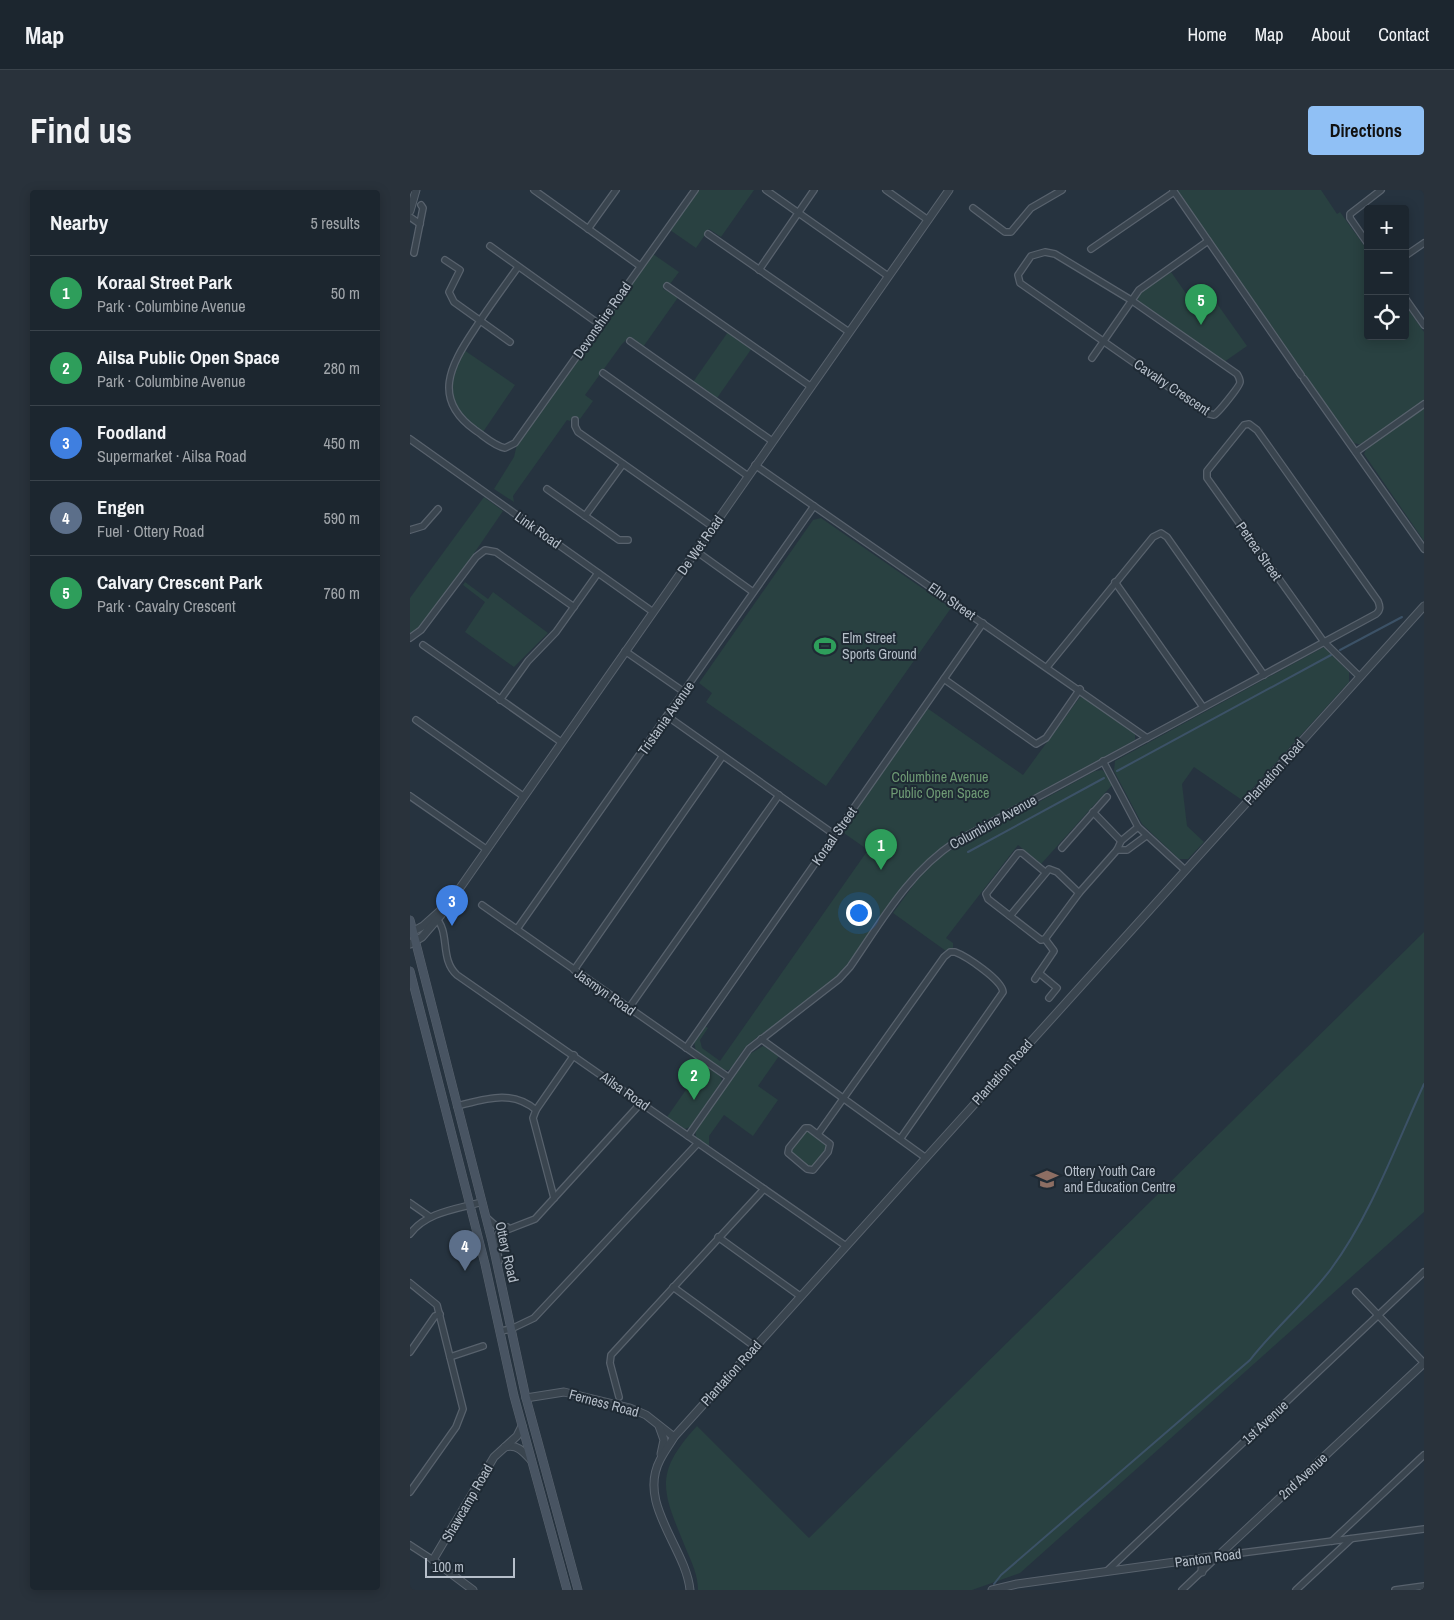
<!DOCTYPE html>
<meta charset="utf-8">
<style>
:root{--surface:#1c262f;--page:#29323b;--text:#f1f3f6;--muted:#a0a5aa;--line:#3a434b;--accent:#90c0f5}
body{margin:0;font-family:"Archivo Narrow",sans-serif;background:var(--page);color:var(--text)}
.controls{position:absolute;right:15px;top:15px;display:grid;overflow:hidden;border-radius:5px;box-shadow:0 2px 12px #0003}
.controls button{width:45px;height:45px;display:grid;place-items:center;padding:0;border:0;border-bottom:1px solid var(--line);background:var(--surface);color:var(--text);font:25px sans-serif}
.scale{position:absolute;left:15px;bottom:12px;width:90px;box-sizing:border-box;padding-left:5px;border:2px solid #b6bfca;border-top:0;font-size:14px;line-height:18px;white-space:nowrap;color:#b6bfca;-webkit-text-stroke:4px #1f2a34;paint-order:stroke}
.you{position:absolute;left:448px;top:722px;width:18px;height:18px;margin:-12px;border:4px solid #fff;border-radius:50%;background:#1a73e8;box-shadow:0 0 0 8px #1a73e833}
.badge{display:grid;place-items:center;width:32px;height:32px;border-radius:50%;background:var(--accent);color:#fff;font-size:16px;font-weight:700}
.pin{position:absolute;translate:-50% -41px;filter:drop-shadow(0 1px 2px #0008)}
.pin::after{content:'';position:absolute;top:26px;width:18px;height:15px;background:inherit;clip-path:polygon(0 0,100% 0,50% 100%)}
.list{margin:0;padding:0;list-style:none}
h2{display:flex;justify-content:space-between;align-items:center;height:65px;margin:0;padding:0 20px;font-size:21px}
h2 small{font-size:16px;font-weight:400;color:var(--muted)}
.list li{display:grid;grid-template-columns:32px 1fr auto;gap:15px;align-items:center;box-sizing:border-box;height:75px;padding:0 20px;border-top:1px solid var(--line)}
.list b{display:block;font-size:19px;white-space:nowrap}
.list p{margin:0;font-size:16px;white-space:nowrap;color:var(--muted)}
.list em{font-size:16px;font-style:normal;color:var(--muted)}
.icon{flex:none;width:28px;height:28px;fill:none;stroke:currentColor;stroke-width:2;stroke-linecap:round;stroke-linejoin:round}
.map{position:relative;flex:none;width:1014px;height:1400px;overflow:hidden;border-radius:5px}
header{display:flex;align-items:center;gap:30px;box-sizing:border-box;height:70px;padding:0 25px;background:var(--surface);border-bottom:1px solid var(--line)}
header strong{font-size:24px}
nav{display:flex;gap:28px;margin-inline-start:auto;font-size:18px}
.intro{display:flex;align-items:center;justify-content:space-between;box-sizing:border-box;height:120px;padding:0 30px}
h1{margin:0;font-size:35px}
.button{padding:12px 22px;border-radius:5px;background:var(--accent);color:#111;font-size:18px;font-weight:700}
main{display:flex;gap:30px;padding:0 30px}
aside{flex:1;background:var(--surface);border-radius:5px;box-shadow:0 2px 12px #0003}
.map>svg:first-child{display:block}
</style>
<header>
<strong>Map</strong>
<nav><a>Home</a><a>Map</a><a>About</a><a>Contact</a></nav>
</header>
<div class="intro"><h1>Find us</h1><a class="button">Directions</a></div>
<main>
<aside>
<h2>Nearby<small>5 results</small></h2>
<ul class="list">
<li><span class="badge" style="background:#2e9e5b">1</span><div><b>Koraal Street Park</b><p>Park · Columbine Avenue</p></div><em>50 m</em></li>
<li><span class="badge" style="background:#2e9e5b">2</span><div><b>Ailsa Public Open Space</b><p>Park · Columbine Avenue</p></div><em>280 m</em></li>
<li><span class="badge" style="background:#3f7fe0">3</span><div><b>Foodland</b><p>Supermarket · Ailsa Road</p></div><em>450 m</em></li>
<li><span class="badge" style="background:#5c6f8a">4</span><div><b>Engen</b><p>Fuel · Ottery Road</p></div><em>590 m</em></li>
<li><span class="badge" style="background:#2e9e5b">5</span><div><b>Calvary Crescent Park</b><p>Park · Cavalry Crescent</p></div><em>760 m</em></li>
</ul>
</aside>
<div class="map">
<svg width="1014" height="1400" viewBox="0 0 1014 1400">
<rect width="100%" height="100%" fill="#26333f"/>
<g fill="#294141">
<polygon points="288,0 344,0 311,47 299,39 286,58 260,40"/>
<polygon points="766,0 911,0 927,24 930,22 958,61 958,146 995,146 995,115 1014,142 1014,212 952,255 944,253 893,184"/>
<polygon points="243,64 269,82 260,94 257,92 253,99 269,106 233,157 219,147 212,154 175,205 183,211 170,229 164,226 160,231 157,230 103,306 104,312 84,299 104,267 107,254"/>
<polygon points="761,82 782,112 798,101 837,156 814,172 728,112 728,106 731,102"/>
<polygon points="318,142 342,158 307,208 283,192"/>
<path d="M54,160L105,195L73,242C37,215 36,199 54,160Z"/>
<polygon points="1014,218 1014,351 954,264 957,257"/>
<polygon points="74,307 93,321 34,407 8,438 0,444 0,408"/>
<polygon points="411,328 541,418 416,596 296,512 302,503 289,493 403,330"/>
<polygon points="55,392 78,409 83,402 138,443 104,477 55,442 75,412 53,395"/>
<polygon points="914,457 939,482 939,492 832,610 784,577 772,594 777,636 794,652 778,669 769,669 732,634 704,581 705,571"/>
<path d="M670,507L674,508L725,543V550L547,647C490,681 469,742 425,788C401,814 368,831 340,853C331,860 327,872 319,880H313L286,861L284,852L295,836L298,838L290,850L292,858L310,871L458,660L431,641L517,518L613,585Z"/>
<polygon points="692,580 697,584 703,594 631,674 608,655 536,748 543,753 543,759 536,761 483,723 510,686 534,664 685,581"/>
<path d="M1014,742V1022L610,1383L562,1400H288C288,1385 282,1373 276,1359C253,1302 242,1285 287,1236L399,1348Z"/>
<polygon points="353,856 369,866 348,896 368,910 343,946 314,925 299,946 299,957 286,947 285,940 338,865"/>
<polygon points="294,874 310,886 312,891 280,937 275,939 257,927"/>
<polygon points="395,941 398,941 417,953 417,959 405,976 398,976 381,962"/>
</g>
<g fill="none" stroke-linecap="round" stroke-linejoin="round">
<g stroke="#3c5267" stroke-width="2">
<polyline points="930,460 992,427"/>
<polyline points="707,581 921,465"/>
<polyline points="558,662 694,588"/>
<path d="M584,1394L591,1385L840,1170C865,1138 897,1111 921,1079C961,1025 986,955 1014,894"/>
</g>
<g stroke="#58626d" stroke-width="8">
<g id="minor">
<polyline points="124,0 230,76"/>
<polyline points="356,0 478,86"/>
<polyline points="476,0 518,30"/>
<polyline points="763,0 891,185"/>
<polyline points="563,18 595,42 601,42 621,18 652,0"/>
<polyline points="0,27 10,34"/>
<polyline points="178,39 206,0"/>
<polyline points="298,44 439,142"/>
<polyline points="958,54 940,28 940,24 971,0"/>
<polyline points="80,56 189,134"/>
<polyline points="681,59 764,2"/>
<path d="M635,62L645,64L721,110L827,184C829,187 830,189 830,192C830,196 808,223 804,225L796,223L610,93L608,85L621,66Z"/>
<polyline points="4,63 13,18 11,15"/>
<polyline points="995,66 1014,53"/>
<polyline points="35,70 50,80 39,102 44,112 100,152"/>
<path d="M108,77C93,98 78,118 64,140C40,176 22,209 65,240C74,246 84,256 95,258L105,253L285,0"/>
<polyline points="349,80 404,0"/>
<polyline points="257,96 400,196"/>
<polyline points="995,108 1014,135"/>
<polyline points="220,151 362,251"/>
<polyline points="682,168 729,100 798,51"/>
<polyline points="193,183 338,286"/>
<polyline points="894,189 1014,359"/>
<polyline points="165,230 165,236 168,242 303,337"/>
<polyline points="0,249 243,422"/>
<polyline points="946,262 1014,214"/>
<polyline points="345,275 737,548"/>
<polyline points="137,299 209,350 218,350"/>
<polyline points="175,326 213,274"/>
<polyline points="0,340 13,336 28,319"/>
<polyline points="286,361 343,402"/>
<polyline points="705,392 793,517"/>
<polyline points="0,448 11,440 66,367 75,360 86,362 164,417"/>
<polyline points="13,455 151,552"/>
<polyline points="215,461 274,502"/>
<polyline points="637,477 743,347 751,343 757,347 854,485"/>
<polyline points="534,489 626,554 636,548 670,499"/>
<polyline points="90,510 118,471 146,442 188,383"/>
<polyline points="257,526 425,645"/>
<polyline points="6,530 113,606"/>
<polyline points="693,571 728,637 775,680"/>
<polyline points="0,606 76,659"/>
<polyline points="683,622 711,651"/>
<polyline points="652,658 697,607"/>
<polyline points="707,660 717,660 736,646"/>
<polyline points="635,682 612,663 608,663 576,704 578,709 631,750 635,749 669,703 707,660 711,651 728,637"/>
<polyline points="72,715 318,887"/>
<polyline points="600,726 639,679 647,682 669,703"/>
<path d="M25,727C41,742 29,769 47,785L436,1056"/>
<polyline points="107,739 404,316"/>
<polyline points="164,780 312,567"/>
<polyline points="629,783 647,798 639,808"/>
<polyline points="625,789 644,761 635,749"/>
<polyline points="219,818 369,605"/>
<polyline points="351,849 516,968"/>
<polyline points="276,858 573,433"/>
<path d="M47,916C75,909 102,899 126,920"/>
<polygon points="395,938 399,938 420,954 418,962 403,980 397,979 378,963 379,958"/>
<path d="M408,944L534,767L540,762H545C556,766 592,790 593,802L491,948"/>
<path d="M278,946L339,859L429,789L440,777C471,732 498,683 545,652C685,576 826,500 966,424C971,420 970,416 968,411L847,240L839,234L834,235L797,281V288L914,452L950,487"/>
<polyline points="144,1008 123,928 126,920 164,865"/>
<polyline points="0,1013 20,1027"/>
<polyline points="77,1028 86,1036 97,1037"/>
<path d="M0,1044C16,1022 47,1019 72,1012"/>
<polyline points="308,1047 390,1106"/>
<polyline points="89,1071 86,1048 89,1043 125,1029 231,913"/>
<polyline points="0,1093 27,1115 53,1219 46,1237 0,1302"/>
<polyline points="263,1097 344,1156"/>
<polyline points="946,1102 1014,1173"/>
<polyline points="91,1141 101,1139 124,1128 288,953"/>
<polyline points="0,1162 25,1126 30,1124"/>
<polyline points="40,1167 73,1156"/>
<polyline points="209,1207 200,1173 201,1165 354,999"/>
<polyline points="922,1351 1014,1265"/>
<polyline points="0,1355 23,1370"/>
<polyline points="697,1381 1014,1082"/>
<polyline points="772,1400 808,1366 1014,1339"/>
<polyline points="886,1400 941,1349"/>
<polyline points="985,1400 1014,1396"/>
</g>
</g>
<g stroke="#58626d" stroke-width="9">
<g id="tertiary">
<polyline points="0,21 6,0"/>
<polyline points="0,743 13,736 32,719"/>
<polyline points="0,754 12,747 31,725 539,0"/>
<polyline points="116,1208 154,1202 220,1218 236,1225 264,1247"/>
<polyline points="249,1236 254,1250 251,1264"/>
<path d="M95,1257C107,1254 113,1261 121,1270"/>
<polyline points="788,1369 792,1374 792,1382"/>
<polyline points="63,1400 23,1370 84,1267 107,1246 112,1236"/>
<path d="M280,1400C276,1358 227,1314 250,1270C254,1262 260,1254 264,1247L1014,416"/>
<polyline points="582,1400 607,1394 808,1366 1014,1173"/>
</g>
</g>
<g stroke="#58626d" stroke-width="9">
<g id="secondary">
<polyline points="0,730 82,1051 116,1208 168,1400"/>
<polyline points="0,781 75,1074 104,1206 157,1400"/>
</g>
</g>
<use href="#minor" stroke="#3a454f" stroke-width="5.5"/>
<use href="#tertiary" stroke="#3a454f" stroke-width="7"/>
<use href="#secondary" stroke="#485462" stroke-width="8"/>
</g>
<defs>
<g id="stadium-bare" transform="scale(1.725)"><path d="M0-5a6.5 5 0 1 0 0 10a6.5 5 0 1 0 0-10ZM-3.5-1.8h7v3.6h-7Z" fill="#2e9e5b" stroke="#1f2a34" stroke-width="2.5" paint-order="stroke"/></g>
<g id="school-bare" transform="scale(1.725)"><path d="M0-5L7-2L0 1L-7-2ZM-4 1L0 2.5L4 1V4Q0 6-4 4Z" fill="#8d6e63" stroke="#1f2a34" stroke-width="2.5" paint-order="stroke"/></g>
</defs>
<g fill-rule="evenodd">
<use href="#stadium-bare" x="415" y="456"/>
<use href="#school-bare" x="637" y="989"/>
</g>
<g text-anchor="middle" stroke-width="4" stroke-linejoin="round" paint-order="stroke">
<g font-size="14" fill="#b6bfca" stroke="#1f2a34">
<text transform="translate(192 130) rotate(-55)" y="5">Devonshire Road</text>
<text transform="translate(762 197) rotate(34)" y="5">Cavalry Crescent</text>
<text transform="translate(128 340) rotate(35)" y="5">Link Road</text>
<text transform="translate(290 355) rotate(-55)" y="5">De Wet Road</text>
<text transform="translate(849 361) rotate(55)" y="5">Petrea Street</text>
<text transform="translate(542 411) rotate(35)" y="5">Elm Street</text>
<text transform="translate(256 528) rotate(-55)" y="5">Tristania Avenue</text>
<text transform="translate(864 582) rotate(-48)" y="5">Plantation Road</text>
<text transform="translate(583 632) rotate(-29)" y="5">Columbine Avenue</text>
<text transform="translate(424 646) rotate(-55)" y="5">Koraal Street</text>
<text transform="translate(195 802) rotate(35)" y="5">Jasmyn Road</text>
<text transform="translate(592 882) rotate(-48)" y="5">Plantation Road</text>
<text transform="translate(215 901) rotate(35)" y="5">Ailsa Road</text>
<text transform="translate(97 1062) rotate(77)" y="5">Ottery Road</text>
<text transform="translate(321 1183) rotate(-48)" y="5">Plantation Road</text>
<text transform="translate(194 1213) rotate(15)" y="5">Ferness Road</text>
<text transform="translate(855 1232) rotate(-43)" y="5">1st Avenue</text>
<text transform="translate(893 1286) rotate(-43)" y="5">2nd Avenue</text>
<text transform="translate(57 1313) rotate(-60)" y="5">Shawcamp Road</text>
<text transform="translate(798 1368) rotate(-8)" y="5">Panton Road</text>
</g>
<g font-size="14" fill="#b6bfca" stroke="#1f2a34" text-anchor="start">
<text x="432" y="453">Elm Street<tspan x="432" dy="16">Sports Ground</tspan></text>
<text x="654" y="986">Ottery Youth Care<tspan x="654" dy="16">and Education Centre</tspan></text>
</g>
<g font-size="14" fill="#6e9a74" stroke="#1f2a34">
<text x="530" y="592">Columbine Avenue<tspan x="530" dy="16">Public Open Space</tspan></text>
</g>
</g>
</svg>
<div class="controls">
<button>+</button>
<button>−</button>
<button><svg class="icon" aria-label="locate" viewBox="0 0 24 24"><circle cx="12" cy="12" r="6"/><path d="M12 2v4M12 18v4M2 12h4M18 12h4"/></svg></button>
</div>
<div class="scale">100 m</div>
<div class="you"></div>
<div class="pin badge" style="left:471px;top:680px;background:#2e9e5b">1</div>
<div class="pin badge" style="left:284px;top:910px;background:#2e9e5b">2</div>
<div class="pin badge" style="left:42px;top:736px;background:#3f7fe0">3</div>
<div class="pin badge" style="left:55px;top:1081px;background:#5c6f8a">4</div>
<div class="pin badge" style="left:791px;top:135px;background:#2e9e5b">5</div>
</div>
</main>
